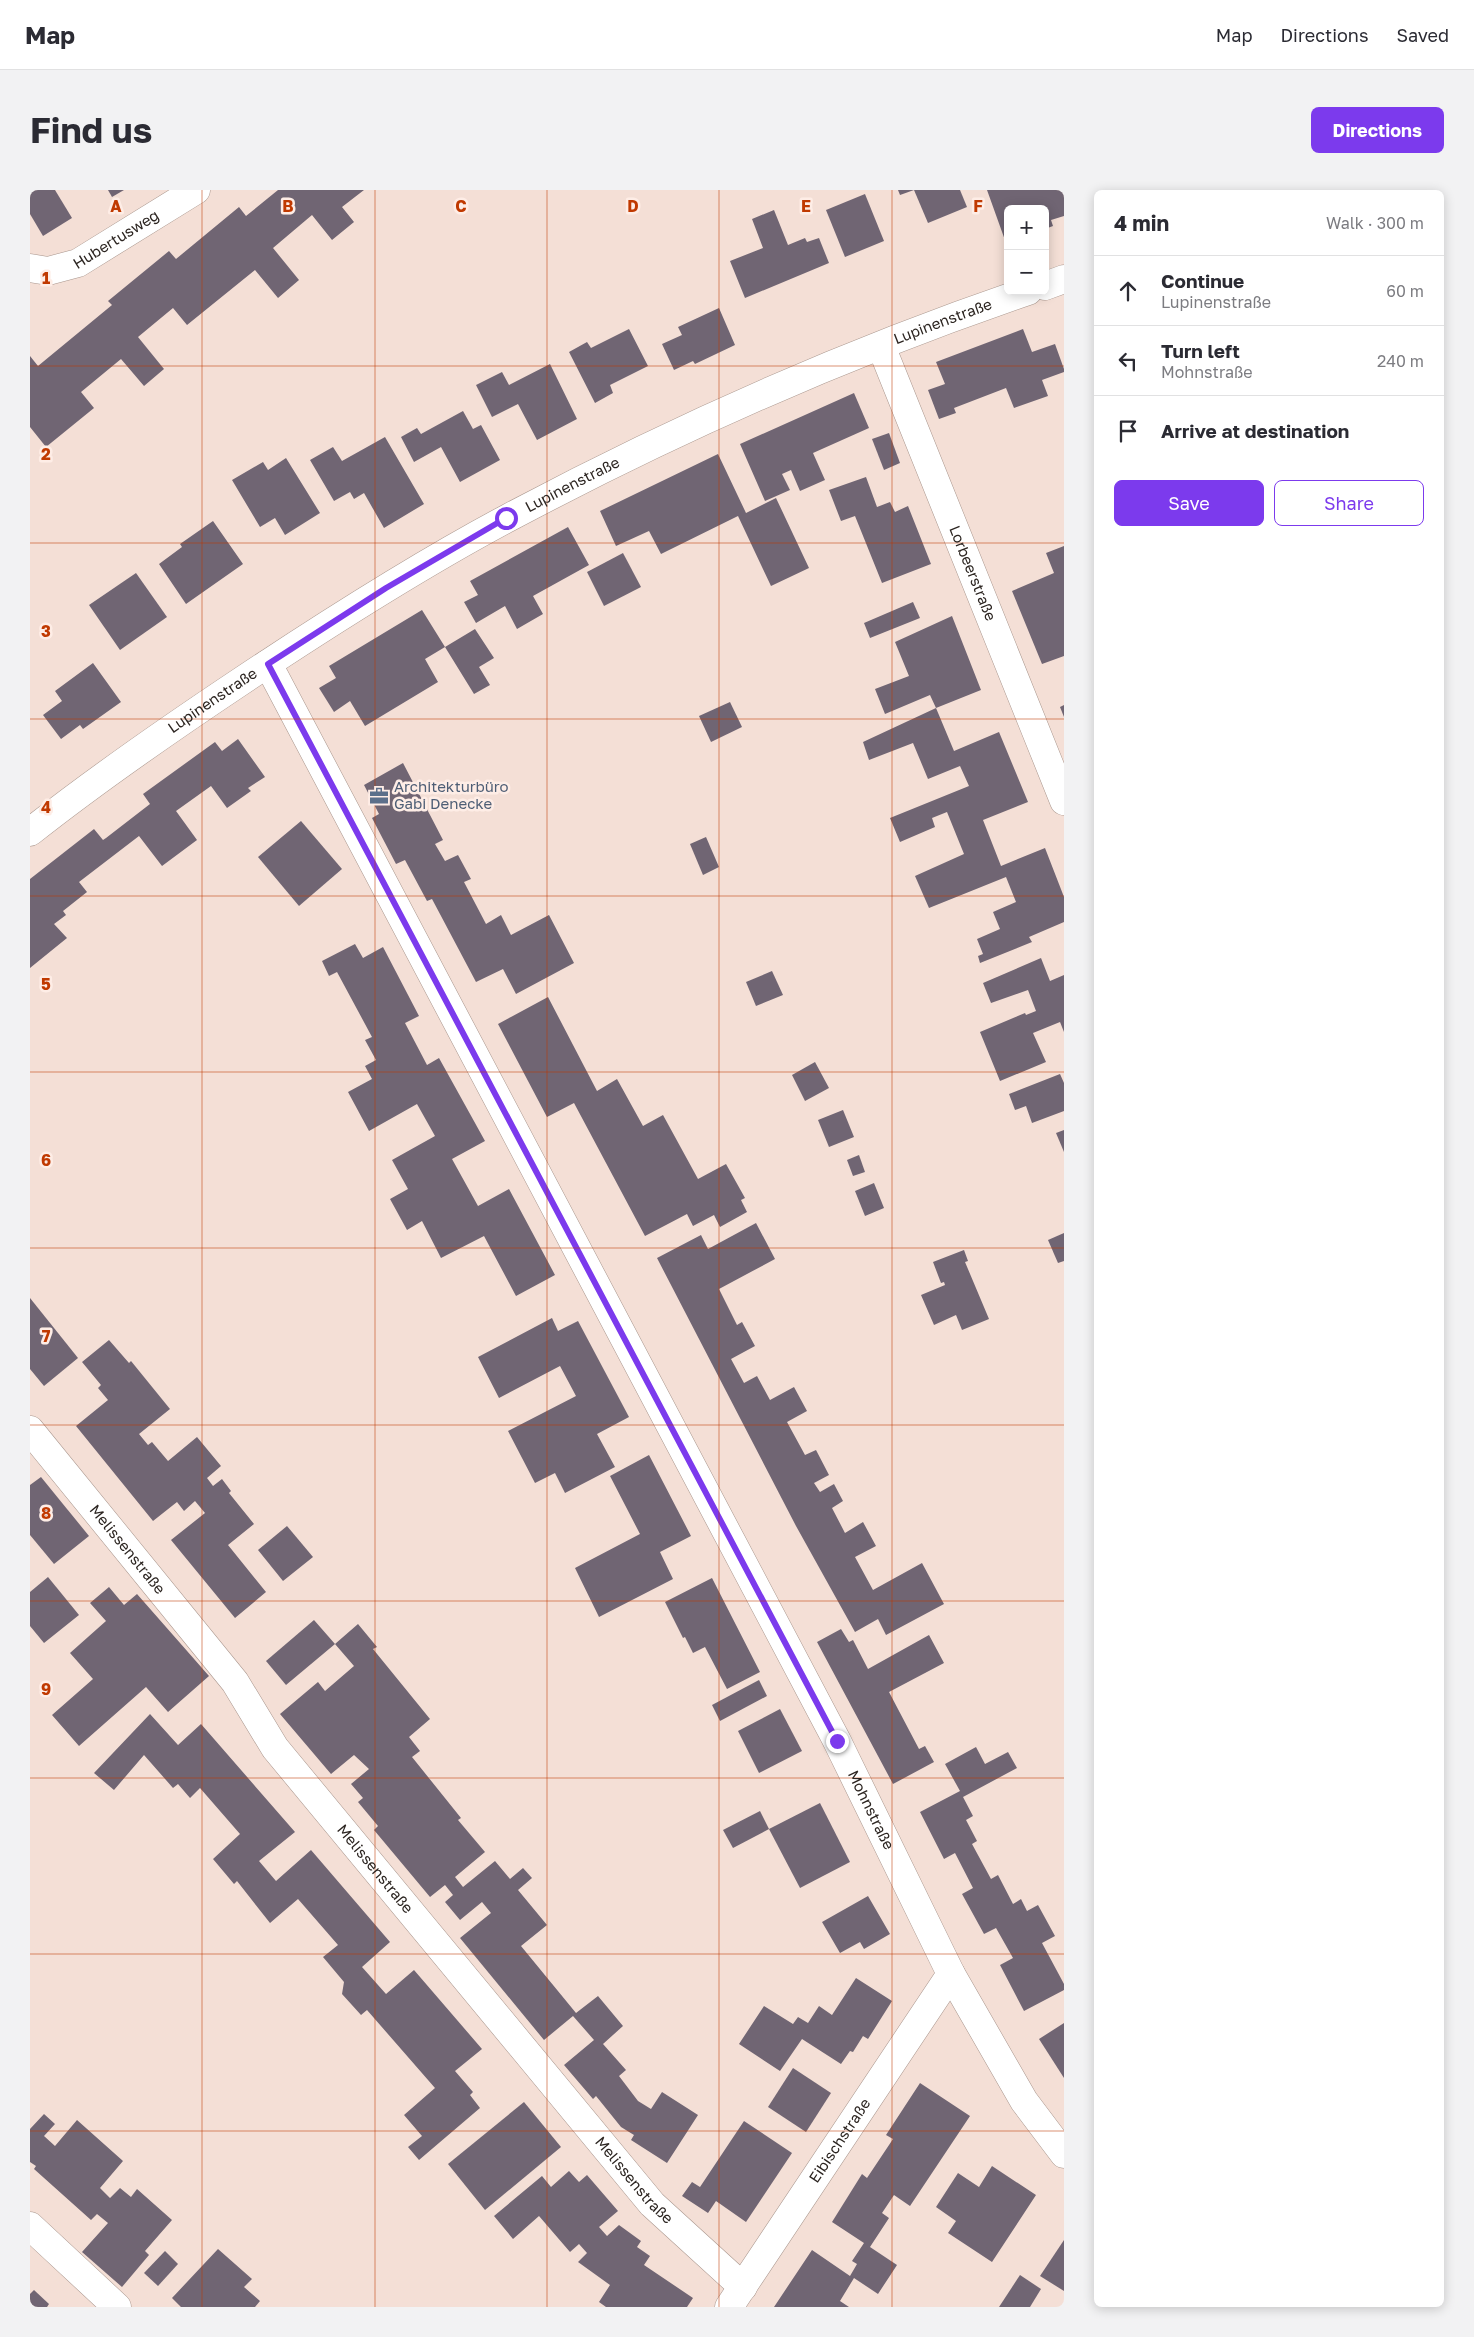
<!DOCTYPE html>
<meta charset="utf-8">
<style>
:root{--surface:#fff;--page:#f2f2f3;--text:#2b2b33;--muted:#7c7c81;--line:#e1e1e2;--accent:#7c3aed}
body{margin:0;font-family:"Golos Text",sans-serif;background:var(--page);color:var(--text)}
.controls{position:absolute;right:15px;top:15px;display:grid;overflow:hidden;border-radius:8px;box-shadow:0 2px 12px #0003}
.controls button{width:45px;height:45px;display:grid;place-items:center;padding:0;border:0;border-bottom:1px solid var(--line);background:var(--surface);color:var(--text);font:25px sans-serif}
.stop{position:absolute;width:15px;height:15px;margin:-11px;border:4px solid #7c3aed;border-radius:50%;background:#fff}
.stop.end{background:#7c3aed;border-color:#fff;box-shadow:0 1px 5px #0008}
.list{margin:0;padding:0;list-style:none}
h2{display:flex;justify-content:space-between;align-items:center;height:65px;margin:0;padding:0 20px;font-size:21px}
h2 small{font-size:16px;font-weight:400;color:var(--muted)}
.list li{display:grid;grid-template-columns:32px 1fr auto;gap:15px;align-items:center;box-sizing:border-box;height:70px;padding:0 20px;border-top:1px solid var(--line)}
.list b{display:block;font-size:19px;white-space:nowrap}
.list p{margin:0;font-size:16px;white-space:nowrap;color:var(--muted)}
.list em{font-size:16px;font-style:normal;color:var(--muted)}
.actions{display:flex;gap:10px;padding:15px 20px}
.actions a{flex:1;padding:11px 0;border:1px solid var(--accent);border-radius:8px;text-align:center;font-size:18px;color:var(--accent)}
.actions .main{background:var(--accent);color:#fff}
.icon{flex:none;width:28px;height:28px;fill:none;stroke:currentColor;stroke-width:2;stroke-linecap:round;stroke-linejoin:round}
.map{position:relative;flex:none;width:1034px;height:2117px;overflow:hidden;border-radius:8px}
header{display:flex;align-items:center;gap:30px;box-sizing:border-box;height:70px;padding:0 25px;background:var(--surface);border-bottom:1px solid var(--line)}
header strong{font-size:24px}
nav{display:flex;gap:28px;margin-inline-start:auto;font-size:18px}
.intro{display:flex;align-items:center;justify-content:space-between;box-sizing:border-box;height:120px;padding:0 30px}
h1{margin:0;font-size:35px}
.button{padding:12px 22px;border-radius:8px;background:var(--accent);color:#fff;font-size:18px;font-weight:700}
main{display:flex;gap:30px;padding:0 30px}
aside{flex:1;background:var(--surface);border-radius:8px;box-shadow:0 2px 12px #0003}
.map>svg:first-child{display:block}
</style>
<header>
<strong>Map</strong>
<nav><a>Map</a><a>Directions</a><a>Saved</a></nav>
</header>
<div class="intro"><h1>Find us</h1><a class="button">Directions</a></div>
<main>
<div class="map">
<svg width="1034" height="2117" viewBox="0 0 1034 2117">
<rect width="100%" height="100%" fill="#f4dfd6"/>
<g fill="#706573">
<polygon points="0,0 25,0 42,28 13,46 0,24"/>
<polygon points="78,0 94,0 82,7"/>
<polygon points="248,0 334,0 312,17 324,32 302,50 282,25 243,58 269,90 248,108 225,80 157,135 143,118 108,147 134,179 114,196 91,169 51,202 64,218 16,257 0,237 0,166 8,176 82,115 78,111 139,61 146,69 209,17 216,26"/>
<polygon points="868,0 884,0 870,5"/>
<polygon points="884,0 930,0 937,17 898,33"/>
<polygon points="957,0 1034,0 1034,26 1021,30 1023,36 1015,39 1015,19 978,19 978,52 976,53"/>
<polygon points="835,4 854,51 815,67 796,20"/>
<polygon points="744,20 758,55 775,48 777,52 789,48 799,73 715,108 700,71 733,58 722,29"/>
<polygon points="689,118 705,155 665,174 663,171 644,180 632,154 652,145 648,137"/>
<polygon points="599,139 618,176 580,195 583,203 565,213 539,162 557,152 561,158"/>
<polygon points="993,139 1002,162 1025,154 1034,179 1034,182 1012,190 1018,206 984,218 976,198 924,218 926,223 909,229 898,200 915,194 906,172"/>
<polygon points="520,174 547,229 507,250 488,214 462,227 446,195 472,182 479,195"/>
<polygon points="824,203 839,238 783,263 795,290 770,301 761,280 752,284 760,300 735,311 710,254"/>
<polygon points="433,221 443,239 451,235 470,270 430,292 411,257 384,272 371,247 387,238 391,244"/>
<polygon points="859,243 870,273 854,280 842,249"/>
<polygon points="355,247 394,314 354,338 334,303 324,309 320,302 304,311 280,270 303,257 312,271"/>
<polygon points="688,264 716,323 746,308 779,378 741,396 708,326 631,364 619,341 586,356 570,321"/>
<polygon points="256,268 290,323 255,345 245,328 230,337 202,290 233,272 238,280"/>
<polygon points="836,287 847,317 860,312 865,322 878,316 901,374 852,393 825,326 811,331 799,300"/>
<polygon points="183,331 213,374 156,414 129,374 152,357 150,354"/>
<polygon points="538,337 559,375 503,406 513,424 487,439 475,416 446,433 434,412 448,405 440,391"/>
<polygon points="1034,356 1034,466 1012,474 982,401 1024,383 1016,363"/>
<polygon points="593,363 611,397 574,416 557,382"/>
<polygon points="106,383 137,427 90,460 59,415"/>
<polygon points="883,412 890,428 840,448 834,433"/>
<polygon points="392,420 415,457 395,469 408,492 335,536 320,511 304,522 289,498 306,488 299,476"/>
<polygon points="922,426 951,500 906,518 900,505 855,524 845,499 879,486 865,452"/>
<polygon points="445,439 464,468 449,477 460,495 444,504 415,457"/>
<polygon points="63,473 91,512 53,539 50,535 31,549 13,525 32,511 25,501"/>
<polygon points="700,512 712,537 681,552 669,526"/>
<polygon points="1034,515 1034,527 1030,517"/>
<polygon points="906,518 924,561 969,542 998,612 953,630 971,676 1015,658 1034,707 1034,732 999,747 1002,752 950,773 948,766 953,764 947,749 970,739 963,722 986,712 976,687 899,718 885,686 934,664 917,622 902,628 905,637 870,652 860,628 939,596 930,576 898,589 883,553 839,570 833,552"/>
<polygon points="208,549 235,587 218,598 221,601 197,618 181,596 146,621 167,650 132,676 109,646 49,692 57,702 33,721 36,725 24,734 37,748 0,778 0,689 64,639 73,650 76,648 120,614 113,604 185,552 192,561"/>
<polygon points="373,573 413,650 405,654 415,671 428,665 441,689 434,692 456,734 471,725 481,745 519,725 544,773 486,804 473,779 446,792 402,709 397,711 375,670 366,674 342,628 349,624 334,595"/>
<polygon points="271,631 312,679 269,716 228,667"/>
<polygon points="676,647 689,677 673,685 660,654"/>
<polygon points="325,754 333,768 353,757 389,826 375,833 397,875 409,868 455,951 422,969 448,1016 479,999 525,1085 486,1106 454,1046 411,1068 392,1031 377,1040 360,1009 378,999 362,970 405,946 387,914 339,941 318,902 342,889 335,876 346,870 335,850 342,847 307,782 299,786 292,771"/>
<polygon points="1011,768 1020,791 1034,785 1034,842 1030,832 1003,843 1016,872 970,891 950,842 995,823 996,825 1006,821 998,800 961,813 953,793"/>
<polygon points="742,781 753,805 726,816 716,792"/>
<polygon points="518,807 567,901 587,889 613,936 633,925 668,989 696,974 715,1008 711,1010 717,1022 690,1037 684,1025 663,1036 657,1024 615,1046 544,913 517,927 468,834"/>
<polygon points="785,872 799,898 775,911 762,885"/>
<polygon points="1030,884 1034,893 1034,921 1002,933 996,916 985,920 979,904"/>
<polygon points="813,920 824,947 799,957 788,930"/>
<polygon points="1034,940 1034,962 1026,943"/>
<polygon points="829,965 835,982 823,986 817,970"/>
<polygon points="844,993 854,1018 835,1026 825,1001"/>
<polygon points="726,1033 745,1069 689,1099 707,1135 712,1132 725,1156 701,1169 714,1193 727,1186 740,1210 764,1197 777,1221 757,1232 775,1265 786,1260 799,1285 784,1293 790,1302 804,1294 813,1311 802,1318 815,1343 833,1332 846,1356 825,1367 843,1400 892,1373 914,1414 856,1445 848,1429 825,1442 766,1336 627,1068 671,1045 678,1059"/>
<polygon points="1034,1043 1034,1071 1028,1073 1018,1050"/>
<polygon points="934,1060 938,1071 935,1072 959,1129 932,1140 926,1125 904,1135 891,1105 915,1095 914,1092 911,1093 903,1072"/>
<polygon points="0,1108 48,1168 14,1196 0,1179"/>
<polygon points="522,1128 528,1141 548,1131 599,1227 567,1244 585,1277 535,1303 525,1283 505,1293 478,1241 546,1206 530,1176 469,1208 448,1167"/>
<polygon points="79,1150 99,1173 101,1171 140,1219 109,1244 118,1255 122,1252 138,1271 167,1247 191,1276 177,1288 183,1296 192,1289 201,1301 199,1303 224,1334 198,1355 236,1402 205,1428 141,1350 175,1323 165,1311 154,1321 147,1312 123,1331 46,1236 78,1210 68,1198 71,1195 52,1172"/>
<polygon points="619,1265 661,1346 630,1362 643,1389 569,1427 545,1378 610,1344 580,1286"/>
<polygon points="11,1287 59,1346 24,1374 0,1345 0,1295"/>
<polygon points="257,1336 283,1367 253,1391 228,1360"/>
<polygon points="18,1387 49,1425 14,1453 0,1436 0,1402"/>
<polygon points="682,1388 730,1482 697,1499 675,1457 663,1463 655,1447 653,1448 635,1412"/>
<polygon points="79,1397 94,1415 107,1404 179,1486 138,1522 116,1497 49,1556 22,1525 63,1489 40,1463 76,1431 60,1413"/>
<polygon points="284,1430 305,1454 256,1495 236,1471"/>
<polygon points="328,1434 347,1457 343,1459 400,1529 379,1547 390,1561 382,1567 431,1628 428,1630 455,1662 425,1687 433,1697 465,1671 480,1689 493,1678 502,1688 488,1700 517,1735 491,1756 546,1823 568,1806 593,1836 573,1854 596,1880 589,1886 608,1911 621,1919 632,1902 668,1925 637,1973 601,1950 604,1945 591,1937 566,1906 563,1909 534,1875 564,1850 543,1826 514,1850 430,1748 461,1723 452,1712 430,1730 415,1712 423,1705 415,1695 400,1707 344,1640 348,1636 328,1612 333,1608 321,1594 339,1579 324,1565 301,1584 250,1524 288,1492 295,1501 324,1476 305,1454"/>
<polygon points="811,1439 819,1452 823,1450 838,1479 899,1445 914,1473 859,1502 889,1559 895,1556 904,1572 863,1594 787,1452"/>
<polygon points="729,1490 737,1506 690,1531 682,1515"/>
<polygon points="750,1519 772,1561 729,1583 708,1541"/>
<polygon points="120,1524 148,1555 171,1534 265,1642 229,1671 246,1691 281,1660 360,1752 332,1777 356,1804 384,1780 452,1859 425,1881 443,1902 440,1905 450,1918 389,1970 378,1957 392,1946 374,1925 405,1898 337,1820 331,1825 312,1804 314,1792 293,1767 308,1755 268,1709 240,1733 207,1691 204,1694 183,1669 210,1644 170,1598 160,1608 148,1594 143,1598 114,1565 84,1600 64,1583"/>
<polygon points="946,1557 955,1574 978,1562 987,1578 933,1607 943,1626 936,1630 947,1651 942,1654 961,1689 968,1685 983,1714 991,1709 997,1721 1008,1715 1025,1746 1012,1753 1034,1794 1034,1800 994,1821 970,1775 983,1768 966,1738 954,1744 932,1704 943,1698 925,1663 914,1669 890,1622 930,1601 915,1574"/>
<polygon points="790,1613 820,1672 770,1698 739,1639"/>
<polygon points="730,1621 739,1639 703,1658 693,1640"/>
<polygon points="838,1706 860,1744 834,1759 830,1752 810,1763 792,1732"/>
<polygon points="826,1788 862,1811 838,1849 833,1846 823,1862 820,1861 811,1874 772,1849 750,1881 709,1854 734,1816 763,1834 768,1827 778,1833 789,1816 802,1825"/>
<polygon points="1034,1833 1034,1888 1009,1849"/>
<polygon points="763,1878 801,1903 776,1942 738,1917"/>
<polygon points="890,1893 940,1926 880,2016 864,2005 852,2023 859,2028 840,2057 867,2075 848,2104 824,2088 810,2111 819,2117 744,2117 782,2060 820,2086 827,2074 822,2071 834,2053 802,2032 832,1984 837,1988 863,1949 856,1945"/>
<polygon points="494,1912 531,1957 455,2020 418,1974"/>
<polygon points="14,1924 25,1934 14,1946 25,1956 47,1930 93,1971 70,1998 80,2008 90,1998 101,2007 107,1999 142,2030 115,2061 119,2065 92,2097 52,2062 78,2033 67,2024 61,2030 4,1979 6,1976 0,1972 0,1939"/>
<polygon points="714,1931 762,1963 716,2032 686,2011 678,2023 652,2006 662,1992 670,1997"/>
<polygon points="962,1976 1006,2005 962,2072 918,2043 926,2031 906,2017 928,1983 949,1997"/>
<polygon points="539,1981 549,1992 557,1985 588,2021 569,2037 577,2046 589,2035 611,2051 607,2057 620,2066 614,2075 663,2108 657,2117 576,2117 569,2112 580,2095 548,2072 557,2063 549,2054 540,2062 509,2026 483,2049 464,2026 512,1986 521,1997"/>
<polygon points="1034,2050 1034,2101 1010,2086"/>
<polygon points="188,2059 222,2089 214,2097 230,2111 225,2117 151,2117 142,2108"/>
<polygon points="135,2061 148,2074 128,2096 114,2083"/>
<polygon points="990,2085 1011,2099 1000,2117 969,2117"/>
<polygon points="4,2100 19,2114 17,2117 0,2117 0,2104"/>
</g>
<g fill="none" stroke-linecap="round" stroke-linejoin="round">
<g stroke="#a9968d" stroke-width="29">
<g id="minor">
<path id="s1" d="M0,78L18,81L48,73L166,0"/>
<polyline points="1015,96 1034,89"/>
<path id="s2" d="M851,156L1034,611"/>
<path id="s3" d="M238,474L807,1551L921,1784L994,1911L1034,1964"/>
<path id="s4" d="M0,642C67,589 138,540 210,492C297,434 386,377 478,328C645,239 819,162 998,101"/>
<path id="s5" d="M0,1240L205,1492L245,1558L622,2014L713,2097"/>
<polyline points="0,2036 87,2117"/>
<path id="s6" d="M699,2117L921,1784"/>
</g>
</g>
<use href="#minor" stroke="#fff" stroke-width="28"/>
</g>
<g fill="none" stroke-linecap="round" stroke-linejoin="round">
<polyline stroke="#7c3aed" stroke-width="6" points="476,328 356,398 238,474 807,1551"/>
</g>
<path fill="none" stroke="#c03900" stroke-width="1" stroke-opacity="0.55" d="M172,0V2117M345,0V2117M517,0V2117M689,0V2117M862,0V2117M0,176H1034M0,353H1034M0,529H1034M0,706H1034M0,882H1034M0,1058H1034M0,1235H1034M0,1411H1034M0,1588H1034M0,1764H1034M0,1941H1034"/>
<defs>
<g id="office-bare" transform="scale(1.5)"><path d="M-6-3h4V-5.5h4V-3h4V5H-6ZM-1-4.5V-3h2v-1.5ZM-6 0V1H6V0Z" fill="#5c6f8a" stroke="#feede6" stroke-width="2.5" paint-order="stroke"/></g>
</defs>
<g fill-rule="evenodd">
<use href="#office-bare" x="349" y="606"/>
</g>
<g text-anchor="middle" stroke-width="5" stroke-linejoin="round" paint-order="stroke">
<g font-size="15" fill="#2c2521" stroke="#feede6">
<text dy="5" stroke="none"><textPath href="#s1" startOffset="94">Hubertusweg</textPath></text>
<text dy="5" stroke="none"><textPath href="#s4" startOffset="1050">Lupinenstraße</textPath></text>
<text dy="5" stroke="none"><textPath href="#s4" startOffset="645">Lupinenstraße</textPath></text>
<text dy="5" stroke="none"><textPath href="#s2" startOffset="245">Lorbeerstraße</textPath></text>
<text dy="5" stroke="none"><textPath href="#s4" startOffset="225">Lupinenstraße</textPath></text>
<text dy="5" stroke="none"><textPath href="#s5" startOffset="154">Melissenstraße</textPath></text>
<text dy="5" stroke="none"><textPath href="#s3" startOffset="1295">Mohnstraße</textPath></text>
<text dy="5" stroke="none"><textPath href="#s5" startOffset="559">Melissenstraße</textPath></text>
<text dy="5" stroke="none"><textPath href="#s6" startOffset="200">Eibischstraße</textPath></text>
<text dy="5" stroke="none"><textPath href="#s5" startOffset="964">Melissenstraße</textPath></text>
</g>
<g font-size="15" fill="#4e5e75" stroke="#feede6" text-anchor="start">
<text x="364" y="602">Architekturbüro<tspan x="364" dy="17">Gabi Denecke</tspan></text>
</g>
</g>
<g font-size="16" text-anchor="middle" font-weight="bold" fill="#c03900" stroke="#feede6" stroke-width="5" stroke-linejoin="round" paint-order="stroke">
<text x="86" y="22">A</text>
<text x="258" y="22">B</text>
<text x="431" y="22">C</text>
<text x="603" y="22">D</text>
<text x="776" y="22">E</text>
<text x="948" y="22">F</text>
<text x="16" y="94">1</text>
<text x="16" y="270">2</text>
<text x="16" y="447">3</text>
<text x="16" y="623">4</text>
<text x="16" y="800">5</text>
<text x="16" y="976">6</text>
<text x="16" y="1152">7</text>
<text x="16" y="1329">8</text>
<text x="16" y="1505">9</text>
</g>
</svg>
<div class="controls">
<button>+</button>
<button>−</button>
</div>
<div class="stop" style="left:476px;top:328px"></div>
<div class="stop end" style="left:807px;top:1551px"></div>
</div>
<aside>
<h2>4 min<small>Walk · 300 m</small></h2>
<ul class="list">
<li><svg class="icon" aria-label="ahead" viewBox="0 0 24 24"><path d="M12 20V5M6 11l6-6 6 6"/></svg><div><b>Continue</b><p>Lupinenstraße</p></div><em>60 m</em></li>
<li><svg class="icon" aria-label="left" viewBox="0 0 24 24"><path d="M17 20v-9H6M10 6l-5 5 5 5"/></svg><div><b>Turn left</b><p>Mohnstraße</p></div><em>240 m</em></li>
<li><svg class="icon" aria-label="arrive" viewBox="0 0 24 24"><path d="M6 21V4h12l-3 4 3 4H6"/></svg><div><b>Arrive at destination</b></div></li>
</ul>
<div class="actions"><a class="main">Save</a><a>Share</a></div>
</aside>
</main>
